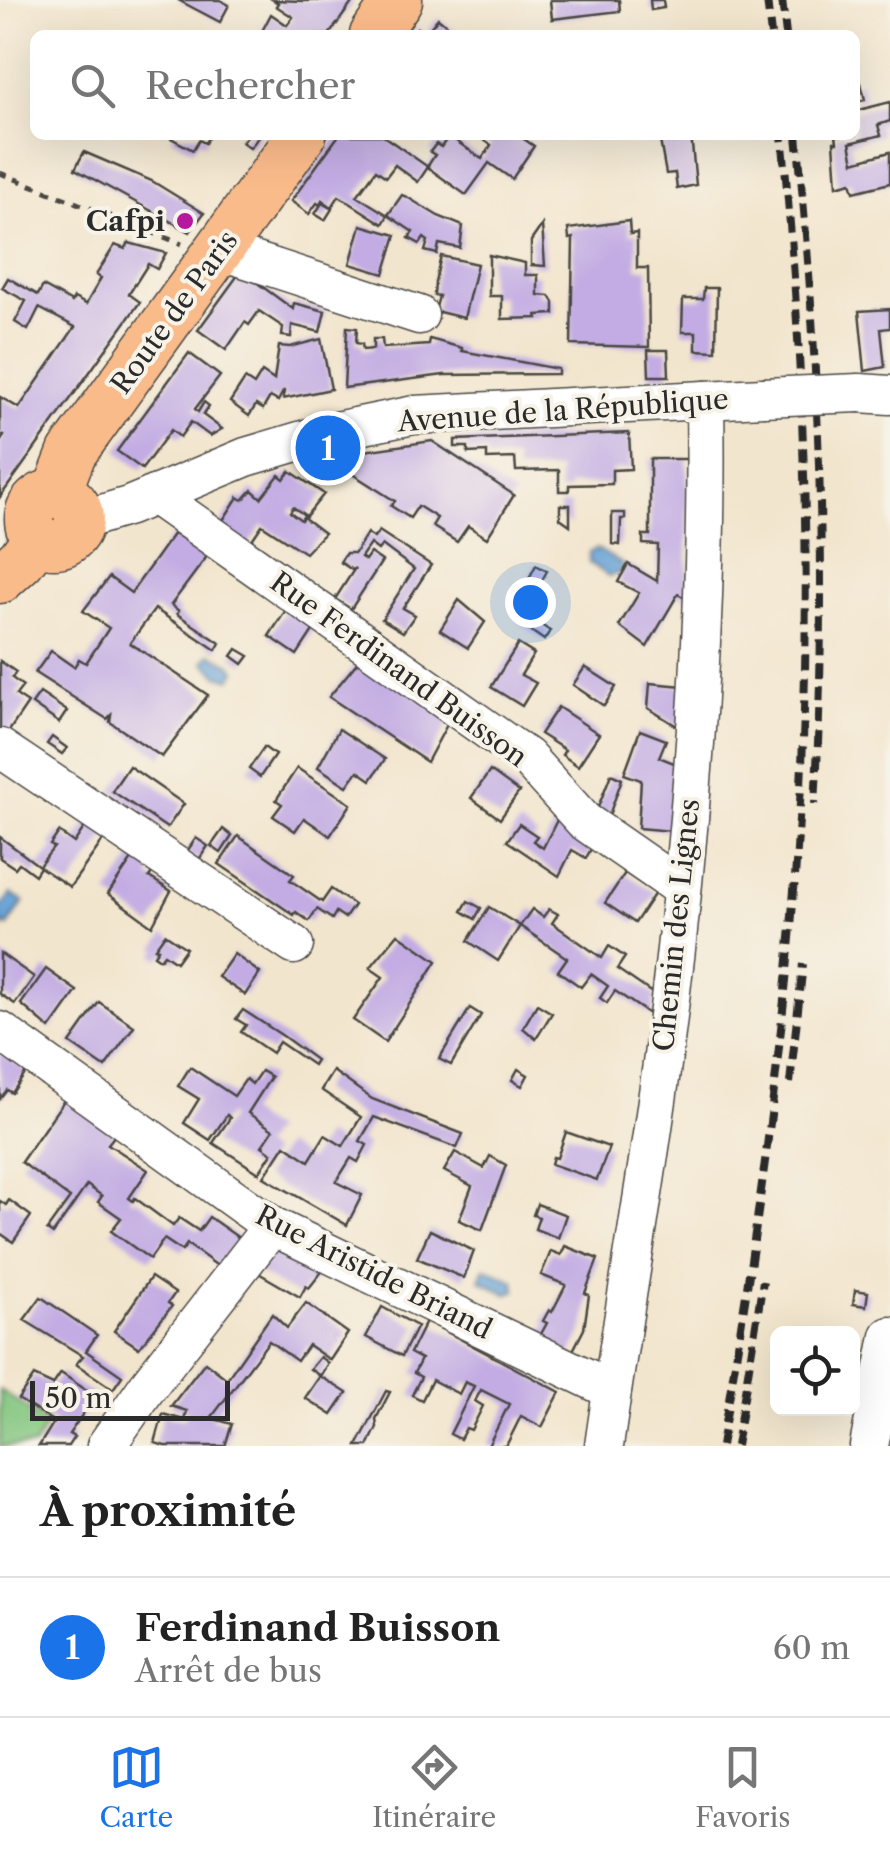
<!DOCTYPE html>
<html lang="fr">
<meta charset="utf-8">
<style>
:root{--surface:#fff;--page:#f2f2f2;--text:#222;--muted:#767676;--line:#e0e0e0;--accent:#1a73e8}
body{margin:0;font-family:"Libre Caslon Text",serif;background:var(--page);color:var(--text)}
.controls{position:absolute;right:30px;bottom:30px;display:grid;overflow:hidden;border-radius:15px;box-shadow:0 10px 40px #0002}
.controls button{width:90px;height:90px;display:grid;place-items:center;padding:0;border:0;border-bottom:2px solid var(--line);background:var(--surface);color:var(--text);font:50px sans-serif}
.scale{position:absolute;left:30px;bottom:25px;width:200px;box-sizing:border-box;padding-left:10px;border:5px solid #2b2b2b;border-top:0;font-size:28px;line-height:35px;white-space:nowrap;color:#2b2b2b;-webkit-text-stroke:8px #f7f3e8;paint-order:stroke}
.you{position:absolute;left:530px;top:602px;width:35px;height:35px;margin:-25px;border:8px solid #fff;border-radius:50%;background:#1a73e8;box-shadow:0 0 0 15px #1a73e833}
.badge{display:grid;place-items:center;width:65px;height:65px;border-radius:50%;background:var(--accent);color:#fff;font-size:32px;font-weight:700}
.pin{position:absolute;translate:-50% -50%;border:5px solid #fff;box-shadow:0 2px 10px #0006}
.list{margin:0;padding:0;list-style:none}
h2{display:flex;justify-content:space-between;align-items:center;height:130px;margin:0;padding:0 40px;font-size:42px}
h2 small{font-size:32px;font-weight:400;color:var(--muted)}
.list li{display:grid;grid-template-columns:65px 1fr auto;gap:30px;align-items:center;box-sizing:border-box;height:140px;padding:0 40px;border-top:2px solid var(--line)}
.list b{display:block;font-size:38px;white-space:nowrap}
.list p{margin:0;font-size:32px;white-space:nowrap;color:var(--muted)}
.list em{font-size:32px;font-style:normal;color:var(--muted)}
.icon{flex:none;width:55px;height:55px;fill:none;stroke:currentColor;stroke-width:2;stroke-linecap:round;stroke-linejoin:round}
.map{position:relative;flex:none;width:890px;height:1446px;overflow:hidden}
.search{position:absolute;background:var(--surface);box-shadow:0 10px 40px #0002;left:30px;right:30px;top:30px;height:110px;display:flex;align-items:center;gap:25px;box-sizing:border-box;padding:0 35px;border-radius:15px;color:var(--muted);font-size:38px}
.sheet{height:270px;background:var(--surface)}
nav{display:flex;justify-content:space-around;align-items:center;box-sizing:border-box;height:140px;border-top:2px solid var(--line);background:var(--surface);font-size:28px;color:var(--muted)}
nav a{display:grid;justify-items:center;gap:5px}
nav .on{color:var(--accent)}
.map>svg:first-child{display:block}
</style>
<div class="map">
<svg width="890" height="1446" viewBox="0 0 890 1446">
<rect width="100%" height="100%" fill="#f7f3e8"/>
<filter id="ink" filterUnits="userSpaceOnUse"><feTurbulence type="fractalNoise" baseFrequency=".01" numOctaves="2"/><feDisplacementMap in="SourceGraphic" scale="20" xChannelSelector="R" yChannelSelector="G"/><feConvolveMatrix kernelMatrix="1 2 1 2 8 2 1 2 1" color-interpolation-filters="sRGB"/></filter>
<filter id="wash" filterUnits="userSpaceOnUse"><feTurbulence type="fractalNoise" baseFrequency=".0048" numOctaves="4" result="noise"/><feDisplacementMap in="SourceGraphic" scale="40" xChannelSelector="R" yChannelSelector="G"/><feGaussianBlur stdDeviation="2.25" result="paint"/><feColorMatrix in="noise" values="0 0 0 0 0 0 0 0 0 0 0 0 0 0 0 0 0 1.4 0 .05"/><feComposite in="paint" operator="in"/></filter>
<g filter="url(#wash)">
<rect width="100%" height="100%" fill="#f2e5cd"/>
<polygon fill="#83c67f" stroke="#577855" stroke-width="2.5" points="0,1390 48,1423 34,1446 0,1446"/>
<g fill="#65a0d5" stroke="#486680" stroke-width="2.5">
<polygon points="597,549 622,564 620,573 609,576 589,563 589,552"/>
<polygon points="210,654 229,663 236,671 231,679 218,675 204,662"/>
<polygon points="11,894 24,902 8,926 5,924 2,927 0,909"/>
<polygon points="485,1268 514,1281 516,1290 507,1294 480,1280"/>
</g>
<g id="blocks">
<g fill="#c2ace3">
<polygon points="178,0 220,0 229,5 220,22"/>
<polygon points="273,0 304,1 354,0 329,35 260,35 271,14 287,25 293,17 276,6 278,3"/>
<polygon points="550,0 619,0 620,11 552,19"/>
<polygon points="650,0 663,0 664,8 651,10"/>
<polygon points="438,18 459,35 412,35 417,28 425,34"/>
<polygon points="861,83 865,100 855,102 855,84"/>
<polygon points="890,102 890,121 878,125 881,135 850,143 854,162 890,152 890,183 854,192 851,182 837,186 834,142 837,142 836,135 855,135 855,111"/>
<polygon points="173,135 202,135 208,138 205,143 199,140 193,150 171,138"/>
<polygon points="248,135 260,135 250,148 242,142"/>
<polygon points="339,135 382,135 428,167 418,182 395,165 386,177 376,170 357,196 388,215 402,195 407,197 438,216 463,226 460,248 439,244 437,254 425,251 428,241 424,238 420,244 409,238 413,232 388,215 383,224 339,196 332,207 322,200 320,205 317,203 309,214 291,201"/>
<polygon points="477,135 518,135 534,146 512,179 489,163 466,195 427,167 435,155 430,152 436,144 441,147 449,136 482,159 491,145"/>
<polygon points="659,135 691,135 696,185 677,189 675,173 666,174"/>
<polygon points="84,152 152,181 204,213 190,232 75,169"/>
<polygon points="322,203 332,209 325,220 315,214"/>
<polygon points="629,221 630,234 637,233 637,268 648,268 649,347 571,345 573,238 569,239 568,229"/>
<polygon points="361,225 396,235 384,274 350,264"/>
<polygon points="542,225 545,266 531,265 531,241"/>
<polygon points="129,243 166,253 157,269 148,264 129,294 140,302 0,497 0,442 4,436 0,434 0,397 19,408 75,327 39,308 28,330 15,322 26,301 2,288 8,278 38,295 43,286 72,302 74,298 86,304 101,278 96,275 115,245 125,249"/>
<polygon points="489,255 525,263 525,275 538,275 538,295 550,296 554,302 554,314 537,315 538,318 502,319 502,296 489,296"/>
<polygon points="441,256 477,264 464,318 435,311 439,296 434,295 435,282"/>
<polygon points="241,271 293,309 294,303 325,311 320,332 292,325 291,337 282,336 283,327 259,311 249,325 245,322 226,350 198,330"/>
<polygon points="704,288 717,288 716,351 696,350 696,332 682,332 683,299 703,299"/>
<polygon points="890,309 890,328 881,329 885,367 865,371 859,311"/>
<polygon points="347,327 357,328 356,343 362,344 363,350 373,349 373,339 382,339 383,348 429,345 430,339 462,348 462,351 558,369 558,374 444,375 344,388"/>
<polygon points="321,339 331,389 283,399 284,390 278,401 270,397 263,409 256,405 249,416 230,402 245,379 254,385 262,372 274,380 279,346 290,347"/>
<polygon points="648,350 668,350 669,376 649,376"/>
<polygon points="189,353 220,376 195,409 198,412 204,402 209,406 203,415 222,429 210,436 191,422 180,437 171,430 142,469 117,451"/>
<polygon points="629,433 631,469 612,470 612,484 569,485 569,491 559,491 559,470 516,471 515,458 487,459 487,452 468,453 468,447 455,447 455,440"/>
<polygon points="432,441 514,495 487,538 468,526 457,542 432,526 437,518 418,506 410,518 391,506 395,501 351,473 362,456 357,452"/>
<polygon points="650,459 687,459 688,600 678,594 647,647 619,626 639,593 618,582 628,564 657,581 658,545 643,544 643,535 650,535"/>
<polygon points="290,471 324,494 306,516 293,507 290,512 301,520 303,517 324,533 305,553 262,525 247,547 218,528 238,497 243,500 252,490 261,498 279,475 284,479"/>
<polygon points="560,505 570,505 570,525 560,518"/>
<polygon points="612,513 625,513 625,519 621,519 620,545 612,544"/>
<polygon points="379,531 431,565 403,608 415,615 403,632 382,619 414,569 382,545 378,550 370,544 361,557 365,560 370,553 382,561 351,609 335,599 355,568 352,570 340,562 346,553 355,553 367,533 374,538"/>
<polygon points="174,533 208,555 171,605 179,611 177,614 220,643 216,650 155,609 130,643 208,695 162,757 110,722 111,715 107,719 35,673 51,651 74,667 79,659 86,663 109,628 83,611 109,577 131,593"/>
<polygon points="536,565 547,571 537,589 526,584"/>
<polygon points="459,600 485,622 468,648 440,630"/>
<polygon points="288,607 316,626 297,655 269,636"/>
<polygon points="527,615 550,631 544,640 521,624"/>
<polygon points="518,644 534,654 521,675 536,683 522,706 491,687"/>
<polygon points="237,649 249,656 243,664 232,656"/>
<polygon points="360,659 450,719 427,762 329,697"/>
<polygon points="0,661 16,672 12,678 23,686 16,695 28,703 7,734 0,729"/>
<polygon points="585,667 616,687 604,706 573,685"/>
<polygon points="650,683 683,686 680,728 648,708"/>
<polygon points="40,693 67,711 59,723 32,704"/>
<polygon points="558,707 599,734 578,766 562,755 565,750 540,734"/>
<polygon points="339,729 385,759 371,780 358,771 347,786 318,767"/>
<polygon points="640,730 666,740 659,757 679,765 672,831 638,828 641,780 624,774"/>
<polygon points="52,737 67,748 62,754 47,744"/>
<polygon points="264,747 275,755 260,777 249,769"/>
<polygon points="129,766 184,804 167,828 112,791"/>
<polygon points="297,768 351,804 330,836 304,818 295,831 273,816 282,804 276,800"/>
<polygon points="490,771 519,792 500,819 471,798"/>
<polygon points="611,774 622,779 608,818 620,822 615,833 595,815"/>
<polygon points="92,816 111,829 70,887 40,867 35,875 19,863 15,868 0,858 0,837 39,866 54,847 50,845 59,832 74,843"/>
<polygon points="559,816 592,847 586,858 572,850 559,876 507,841 519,824 537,836 533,841 543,848"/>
<polygon points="223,829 232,836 221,853 211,846"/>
<polygon points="238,836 294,875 290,880 322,902 331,889 354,905 345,918 336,912 332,919 317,909 309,921 296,912 294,915 219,864"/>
<polygon points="196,838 208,846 198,861 186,853"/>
<polygon points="136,853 156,867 149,877 171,891 152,926 108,894"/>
<polygon points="625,873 655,893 635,923 605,903"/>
<polygon points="468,901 481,908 475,919 462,911"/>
<polygon points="489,907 520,926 498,961 468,941"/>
<polygon points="532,909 543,917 549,909 558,914 552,923 602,958 609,946 625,957 617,969 655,995 652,1016 615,991 607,1003 600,998 608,986 591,974 581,987 558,971 567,958 520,926"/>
<polygon points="165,934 186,948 176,962 164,954 160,959 154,955 158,949 155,948"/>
<polygon points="398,934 437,961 385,1042 353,1020 383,977 370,968"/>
<polygon points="0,953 34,977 15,1004 0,994"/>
<polygon points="234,954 260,973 245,995 218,977"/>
<polygon points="46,969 77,991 50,1029 21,1004"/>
<polygon points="99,1002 134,1026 105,1067 70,1043"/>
<polygon points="537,1004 552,1013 536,1039 523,1028"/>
<polygon points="470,1008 481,1015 451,1065 439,1059"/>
<polygon points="243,1010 283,1036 316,1060 313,1065 279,1042 272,1053 241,1032 246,1025 236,1019"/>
<polygon points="0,1052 27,1071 12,1093 7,1090 0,1099"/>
<polygon points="190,1067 234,1096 246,1079 252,1084 261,1071 271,1077 248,1113 273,1130 262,1146 272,1153 259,1173 213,1143 230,1118 227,1115 210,1140 184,1123 199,1099 178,1086"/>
<polygon points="518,1069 528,1075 522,1086 512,1080"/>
<polygon points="333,1071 372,1099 463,1134 457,1148 374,1117 360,1141 367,1145 358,1162 351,1158 336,1182 362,1195 347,1225 264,1177 285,1145 309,1161 325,1135 343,1146 361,1117 321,1090"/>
<polygon points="65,1099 115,1135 108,1144 148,1170 129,1198 133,1201 135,1198 173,1226 179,1218 199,1231 209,1217 239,1238 219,1267 187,1244 182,1251 164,1239 150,1259 111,1231 121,1218 98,1202 102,1196 87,1185 53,1234 47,1230 70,1198 21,1162"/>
<polygon points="566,1132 609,1147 597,1180 551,1164 553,1157 557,1158"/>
<polygon points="455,1152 484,1168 490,1156 506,1165 482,1230 459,1220 472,1186 444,1171"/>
<polygon points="9,1200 31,1216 13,1242 0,1233 0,1201 6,1205"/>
<polygon points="537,1204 566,1215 558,1238 535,1229 539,1217 533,1215"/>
<polygon points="430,1230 474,1251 464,1278 417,1258"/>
<polygon points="277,1244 324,1269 309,1288 306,1286 300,1297 255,1271"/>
<polygon points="565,1246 598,1259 585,1293 589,1295 584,1329 567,1362 535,1345 547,1323 543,1321 549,1310 552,1312 566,1285 541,1275 551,1251 561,1255"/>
<polygon points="151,1277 175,1293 168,1303 172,1306 139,1348 114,1331"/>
<polygon points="855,1290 868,1292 866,1306 853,1304"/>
<polygon points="41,1297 97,1335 86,1351 122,1376 113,1389 76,1364 83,1356 24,1320"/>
<polygon points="306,1303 348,1333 330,1360 308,1345 297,1361 269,1341 211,1418 232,1424 225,1446 165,1446 155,1443 163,1414 184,1420 187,1411 171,1406 205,1362 227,1379 272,1314 287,1328"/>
<polygon points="382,1307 417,1326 402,1356 366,1337"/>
<polygon points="426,1321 560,1392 542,1427 521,1416 506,1446 488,1446 509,1404 481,1390 475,1401 483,1406 471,1430 466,1428 460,1439 450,1434 474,1386 465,1382 459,1394 432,1380 422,1400 412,1395 421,1377 414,1373 421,1359 410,1353"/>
<polygon points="320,1357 328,1363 320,1376 310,1369"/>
<polygon points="61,1373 95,1396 69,1434 74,1437 68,1446 39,1446 54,1422 18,1399 34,1376 53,1385"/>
<polygon points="320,1376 347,1393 332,1415 305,1398"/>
<polygon points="386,1391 390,1392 376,1419 377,1427 368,1446 357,1446"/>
</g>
</g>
</g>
<g filter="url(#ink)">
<use href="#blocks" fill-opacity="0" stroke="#494743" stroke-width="2.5"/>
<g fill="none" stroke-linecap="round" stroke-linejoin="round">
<g stroke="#494743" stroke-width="41">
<g id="minor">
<polyline points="219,250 419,315"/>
<polyline points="859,393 890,395"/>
<polyline points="154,495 526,757 584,821 682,889"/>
<polyline points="79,521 129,506 246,457 330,432 414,415 763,397"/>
<polyline points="0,748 294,945"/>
<polyline points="0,1031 272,1226 612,1390"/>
<polyline points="106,1446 148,1386 272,1226"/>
<path d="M604,1446C622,1319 645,1192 662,1064C691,844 709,621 705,400"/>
<polyline points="869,1446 890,1336"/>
</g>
</g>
<g stroke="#494743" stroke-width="51">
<g id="major">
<polyline points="374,35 398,0"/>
<circle cx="54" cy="519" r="25"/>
<polyline points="56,494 72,453 302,135"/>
<polyline points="0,579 21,560 37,538"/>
</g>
</g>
<polyline stroke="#494743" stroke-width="5" stroke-dasharray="8 8" stroke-linecap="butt" points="0,173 182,244"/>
<use href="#minor" stroke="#fff" stroke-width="38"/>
<use href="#major" stroke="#fabb8b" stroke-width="48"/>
<g stroke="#2b2b2b" stroke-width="8" stroke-dasharray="15 8" stroke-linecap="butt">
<polyline points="767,0 771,35"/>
<polyline points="782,0 786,35"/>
<path d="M797,135C819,357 828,582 815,804"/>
<polyline points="790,1083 803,964"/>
<path d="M721,1446C759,1227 789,1007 801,785C812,569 803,350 782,135"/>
<polyline points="736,1446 763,1281"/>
</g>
<g stroke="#494743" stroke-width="41" stroke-linecap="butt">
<polyline id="minor-bridge" points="763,397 859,393"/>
</g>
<use href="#minor-bridge" stroke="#fff" stroke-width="38"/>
</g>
</g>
<circle fill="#b5179e" stroke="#f7f3e8" stroke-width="4" cx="185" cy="221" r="10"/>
<g text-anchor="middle" stroke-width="8" stroke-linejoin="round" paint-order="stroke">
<g font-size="28" font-weight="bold" fill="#2b2b2b" stroke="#f7f3e8" text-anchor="end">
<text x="165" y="231">Cafpi</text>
</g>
<g font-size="28" fill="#2b2b2b" stroke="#f7f3e8">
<text transform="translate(174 312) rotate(-54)" y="10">Route de Paris</text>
<text transform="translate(563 410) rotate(-4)" y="10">Avenue de la République</text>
<text transform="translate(399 669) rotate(36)" y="10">Rue Ferdinand Buisson</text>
<text transform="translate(676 925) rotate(-84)" y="10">Chemin des Lignes</text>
<text transform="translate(374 1272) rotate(27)" y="10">Rue Aristide Briand</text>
</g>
</g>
</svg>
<div class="controls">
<button><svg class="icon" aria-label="locate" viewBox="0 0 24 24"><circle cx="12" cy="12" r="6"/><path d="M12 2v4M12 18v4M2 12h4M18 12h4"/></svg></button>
</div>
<div class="scale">50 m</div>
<div class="you"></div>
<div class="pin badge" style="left:328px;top:448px">1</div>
<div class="search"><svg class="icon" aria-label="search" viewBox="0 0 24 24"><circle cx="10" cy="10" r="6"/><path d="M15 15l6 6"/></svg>Rechercher</div>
</div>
<section class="sheet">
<h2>À proximité<small></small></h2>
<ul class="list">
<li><span class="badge">1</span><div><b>Ferdinand Buisson</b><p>Arrêt de bus</p></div><em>60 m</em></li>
</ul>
</section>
<nav>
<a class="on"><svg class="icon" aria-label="map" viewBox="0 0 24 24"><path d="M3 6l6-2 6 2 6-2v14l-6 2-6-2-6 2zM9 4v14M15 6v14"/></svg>Carte</a>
<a><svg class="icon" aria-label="directions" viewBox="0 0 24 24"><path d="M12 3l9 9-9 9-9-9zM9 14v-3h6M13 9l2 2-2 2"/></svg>Itinéraire</a>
<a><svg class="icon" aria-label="saved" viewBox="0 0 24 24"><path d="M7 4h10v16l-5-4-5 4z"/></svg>Favoris</a>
</nav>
